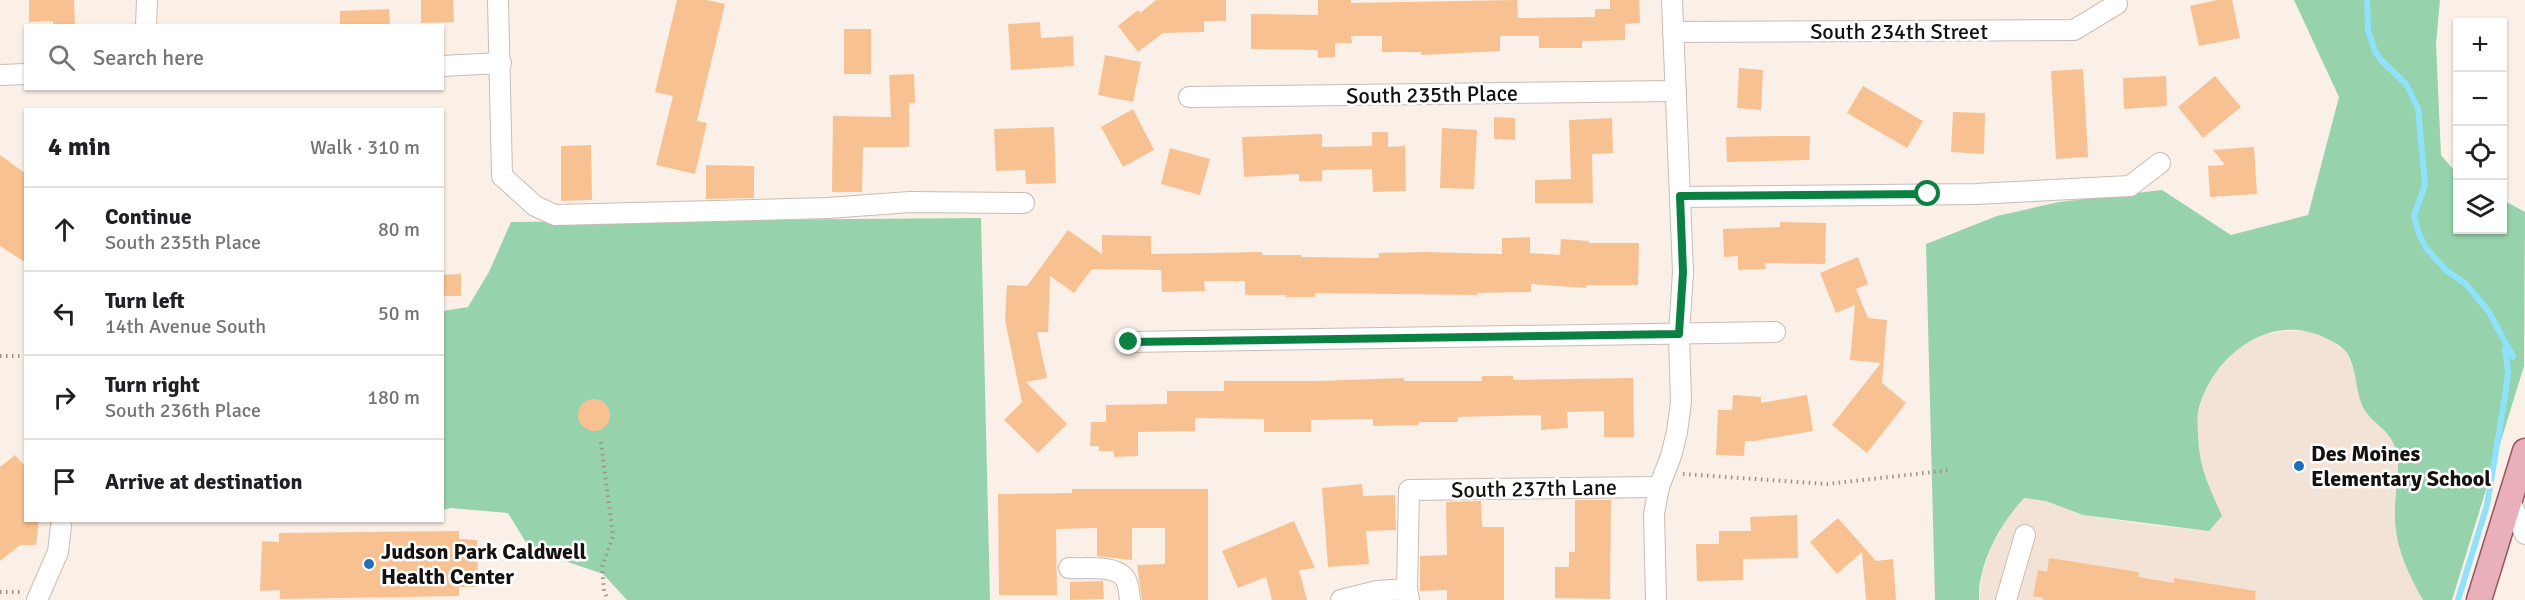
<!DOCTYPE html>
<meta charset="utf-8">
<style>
:root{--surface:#fff;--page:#f2f2f2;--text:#202124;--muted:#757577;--line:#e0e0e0}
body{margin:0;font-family:Signika,sans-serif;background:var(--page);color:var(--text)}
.controls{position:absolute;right:18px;top:18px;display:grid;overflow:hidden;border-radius:0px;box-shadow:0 2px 4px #0004}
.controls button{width:54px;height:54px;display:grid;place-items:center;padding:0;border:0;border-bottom:2px solid var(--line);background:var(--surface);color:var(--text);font:30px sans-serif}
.stop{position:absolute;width:18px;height:18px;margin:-14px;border:4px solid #0b8043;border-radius:50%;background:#fff}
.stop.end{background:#0b8043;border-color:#fff;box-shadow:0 2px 6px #0008}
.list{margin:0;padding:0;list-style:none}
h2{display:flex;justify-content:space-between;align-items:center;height:78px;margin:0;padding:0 24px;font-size:26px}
h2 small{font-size:20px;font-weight:400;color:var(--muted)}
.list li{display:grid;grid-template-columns:39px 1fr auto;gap:18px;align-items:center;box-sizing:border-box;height:84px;padding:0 24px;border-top:2px solid var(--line)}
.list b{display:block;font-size:22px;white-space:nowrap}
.list p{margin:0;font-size:20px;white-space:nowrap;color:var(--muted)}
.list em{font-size:20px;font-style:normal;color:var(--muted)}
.icon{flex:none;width:33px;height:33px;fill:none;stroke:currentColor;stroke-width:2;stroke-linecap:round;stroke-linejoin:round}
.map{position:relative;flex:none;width:2525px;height:600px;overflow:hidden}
.search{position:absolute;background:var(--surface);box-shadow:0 2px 4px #0004;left:24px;top:24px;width:420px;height:66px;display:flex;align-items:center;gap:15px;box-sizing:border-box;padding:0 21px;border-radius:0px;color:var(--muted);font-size:22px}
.panel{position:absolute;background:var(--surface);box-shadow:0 2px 4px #0004;left:24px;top:108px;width:420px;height:414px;border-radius:0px}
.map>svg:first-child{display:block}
</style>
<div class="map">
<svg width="2525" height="600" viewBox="0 0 2525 600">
<rect width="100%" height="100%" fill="#faf0e8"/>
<polygon fill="#f3e3d6" points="2285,331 2307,331 2329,339 2346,352 2353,368 2363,407 2392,436 2397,454 2395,517 2402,558 2423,600 1979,600 1983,571 1991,548 2010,513 2024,498 2046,501 2083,515 2147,525 2209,531 2222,516 2203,477 2198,457 2198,413 2204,393 2214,375 2227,357 2243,344 2263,335"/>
<g fill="#96d2ab">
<path d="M2294,0H2440L2436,44L2441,155L2457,174L2458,230H2502L2503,200L2525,212L2524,366L2452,600H2423C2408,573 2395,547 2395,515C2394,495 2401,471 2396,451C2391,428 2371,425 2362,405C2355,389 2357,369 2347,353C2340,344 2327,338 2316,334C2263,315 2209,361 2198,412C2197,419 2198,427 2198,435C2199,468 2209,486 2222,516L2209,531L2083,515L2046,501L2024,498C2000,524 1978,563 1979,600H1935L1926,244L1997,216L2059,202L2162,190L2231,235L2308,215L2339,97Z"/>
<polygon points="981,218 990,600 627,600 603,574 530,549 508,513 451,508 443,510 443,311 468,307 489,272 511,222"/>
</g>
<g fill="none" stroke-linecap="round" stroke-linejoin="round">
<g stroke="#8fe2fb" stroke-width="6">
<polyline points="2367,0 2368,30 2375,51 2381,60 2406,84 2418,108 2425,185 2414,216 2419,234 2426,248 2447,271 2466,284 2489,312 2513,357"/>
<polyline points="2458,600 2487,505 2505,396 2508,372 2505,349"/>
</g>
</g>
<g fill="#f8c192">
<polygon points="29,0 74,0 75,26 53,26 53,21 29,22"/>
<polygon points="421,0 453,0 454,22 421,23"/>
<polygon points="677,0 707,0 725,4 697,121 707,123 695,174 656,165 673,96 655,92"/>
<polygon points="1156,0 1226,0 1226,21 1204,21 1204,32 1163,33 1138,52 1118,26 1138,10 1140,13"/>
<polygon points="1318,0 1351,0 1351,3 1517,0 1518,18 1595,17 1595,9 1610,9 1610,0 1639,0 1640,23 1625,24 1625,40 1582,41 1582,48 1539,48 1539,36 1500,36 1500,51 1421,55 1421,52 1382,52 1382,36 1351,36 1352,43 1335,43 1335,57 1318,58 1318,50 1251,49 1251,14 1318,15"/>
<polygon points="2217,0 2232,0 2240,38 2199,46 2190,6"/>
<polygon points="389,9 390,26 340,26 340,11"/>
<polygon points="1040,22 1041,38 1073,36 1074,66 1011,70 1008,24"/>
<rect x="844" y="29" width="27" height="45"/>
<polygon points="1105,55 1141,62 1133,102 1098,95"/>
<polygon points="1739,68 1763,70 1761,110 1737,108"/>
<polygon points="2083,69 2088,157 2056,159 2051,71"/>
<polygon points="914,74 915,103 909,103 909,147 863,147 862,192 832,192 833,116 891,117 889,75"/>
<polygon points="2166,76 2167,106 2124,109 2123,78"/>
<polygon points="2215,76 2241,107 2203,138 2178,107"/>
<polygon points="1863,86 1923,121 1907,148 1847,113"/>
<polygon points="1133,109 1154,150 1123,167 1101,127"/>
<polygon points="1953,112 1985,113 1984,154 1951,152"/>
<polygon points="1494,117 1515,118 1515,140 1494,139"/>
<polygon points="1612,118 1613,153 1592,154 1593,203 1535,203 1535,180 1571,179 1569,120"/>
<polygon points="1054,127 1056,183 1026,184 1025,170 996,171 994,129"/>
<polygon points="1442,128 1477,130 1474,189 1440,188"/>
<polygon points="1372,132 1388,132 1388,147 1405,146 1406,191 1373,192 1372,169 1322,170 1322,181 1299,181 1299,174 1244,177 1242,137 1322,134 1322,147 1372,146"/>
<polygon points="1779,136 1810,136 1809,160 1727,162 1726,137"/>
<polygon points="591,145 592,200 561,201 561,146"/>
<polygon points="2254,147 2257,194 2210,197 2208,166 2225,165 2213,150"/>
<polygon points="1170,148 1210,159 1200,195 1161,184"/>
<polygon points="0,155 26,174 26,263 0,246"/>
<polygon points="706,165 754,166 754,198 706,199"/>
<polygon points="1780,222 1826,223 1825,264 1765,263 1766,269 1738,270 1738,256 1724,257 1723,229 1780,227"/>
<polygon points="1068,230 1102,254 1102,235 1151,236 1151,254 1262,252 1262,255 1301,255 1301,257 1379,258 1379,253 1426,252 1502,254 1502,238 1530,237 1530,253 1560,255 1561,239 1589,241 1589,243 1639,243 1638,285 1586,285 1586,288 1531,284 1531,292 1477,293 1477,295 1315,293 1315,297 1286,297 1286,295 1245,295 1245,281 1204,281 1205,291 1162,292 1161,270 1092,269 1074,293 1050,276 1048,332 1037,332 1047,378 1026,382 1067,424 1038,453 1004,420 1022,402 1005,320 1007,285 1027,286"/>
<polygon points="1858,257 1868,284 1856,289 1868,318 1887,320 1882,383 1906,403 1867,453 1832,425 1881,363 1850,360 1855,305 1836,313 1820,273"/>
<polygon points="461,274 461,296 442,296 442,275"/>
<polygon points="1482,376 1513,376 1513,380 1633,378 1634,437 1604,437 1604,411 1567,412 1568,428 1541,430 1541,415 1458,417 1458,422 1419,422 1419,425 1373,426 1373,419 1311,420 1311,432 1264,432 1264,419 1195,418 1195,431 1138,432 1138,456 1114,457 1114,451 1099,451 1099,446 1090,446 1091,422 1106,422 1106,405 1167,404 1167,391 1224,391 1224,381 1317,381 1404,378 1404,381 1482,381"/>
<polygon points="1733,395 1761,397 1761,403 1807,395 1813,431 1754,441 1745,441 1744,456 1716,455 1718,410 1732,410"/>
<circle cx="594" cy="415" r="16"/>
<polygon points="15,455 26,467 26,520 39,520 36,545 20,545 0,561 0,467"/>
<polygon points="1362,484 1363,496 1395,495 1396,530 1366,531 1369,564 1328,567 1322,488"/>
<polygon points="1072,489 1208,489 1208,600 1142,600 1137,565 1165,564 1165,528 1132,528 1132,560 1097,556 1097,528 1056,529 1057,595 999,595 998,494 1072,493"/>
<polygon points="1575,500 1611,500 1610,599 1555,598 1555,567 1569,567 1569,552 1575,552"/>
<polygon points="1481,501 1482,527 1504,527 1504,600 1447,600 1447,590 1420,591 1420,556 1447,555 1446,502"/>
<polygon points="1797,515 1798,558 1743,559 1743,580 1697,581 1696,544 1719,544 1719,531 1751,531 1750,517"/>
<polygon points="1838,518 1876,561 1893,559 1896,600 1866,600 1862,552 1837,574 1810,542"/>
<polygon points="1294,521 1315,568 1299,570 1307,600 1272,600 1266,577 1238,588 1222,551"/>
<polygon points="459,531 459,539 477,540 478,587 459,587 459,596 280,599 280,590 260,591 262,541 279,542 279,533"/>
<polygon points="2049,558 2139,572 2138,577 2174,583 2174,578 2256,591 2255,600 2043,600 2043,598 2033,596 2038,570 2047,572"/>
<polygon points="1103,581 1104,599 1070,600 1070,582"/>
</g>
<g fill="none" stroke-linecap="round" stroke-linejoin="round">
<g stroke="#c7bdb6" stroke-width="22">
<g id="minor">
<polyline points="498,0 502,176 535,206 555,215 828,208 910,202 1024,203"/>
<polyline points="146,26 147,0"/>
<polyline points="1673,32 2074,30 2117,4"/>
<polyline points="442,66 501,63"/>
<polyline points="0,75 26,74"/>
<polyline points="1189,97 1676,91"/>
<polyline points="1680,197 1976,194 2130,186 2160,163"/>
<polyline points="1129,342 1775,332"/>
<polyline points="2510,501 2525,534"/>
<path d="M1069,568C1085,569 1111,565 1123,576C1129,582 1129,593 1130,600"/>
<polyline points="37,600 58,552 61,526"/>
<polyline points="1341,600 1377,591 1407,589"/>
<polyline points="1409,600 1407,589 1409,490 1659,487"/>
<polyline points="1656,600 1654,514 1659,487 1671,456 1677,432 1681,402 1679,335 1683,272 1672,0"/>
<polyline points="2006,600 2025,535"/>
</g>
</g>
<g stroke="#955560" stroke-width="27">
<polyline id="major" points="2479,600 2525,451"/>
</g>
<g stroke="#9b948e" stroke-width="4" stroke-dasharray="1.5 4.5" stroke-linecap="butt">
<polyline points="0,356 26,356"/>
<polyline points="601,442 613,536 602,567 604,591 608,600"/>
<polyline points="1683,474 1827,484 1951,470"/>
<polyline points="0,592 20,592"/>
</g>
<use href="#minor" stroke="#fff" stroke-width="20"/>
<use href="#major" stroke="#e9afba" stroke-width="24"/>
</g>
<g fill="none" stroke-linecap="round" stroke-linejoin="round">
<polyline stroke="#0b8043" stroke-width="8" points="1129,342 1679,334 1683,272 1680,196 1928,194"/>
</g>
<g fill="#1d70be" stroke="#fff" stroke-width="2">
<circle cx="2299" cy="466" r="6"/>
<circle cx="369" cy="564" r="6"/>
</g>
<g text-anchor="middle" stroke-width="5" stroke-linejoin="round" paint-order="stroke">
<g font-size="22" fill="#14110e" stroke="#fff">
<text x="1899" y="39">South 234th Street</text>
<text transform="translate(1432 94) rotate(-1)" y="8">South 235th Place</text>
<text transform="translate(1534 488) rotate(-1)" y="8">South 237th Lane</text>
</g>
<g font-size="22" font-weight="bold" fill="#14110e" stroke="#fff" text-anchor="start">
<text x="2311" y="461">Des Moines<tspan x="2311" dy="25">Elementary School</tspan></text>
<text x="381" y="559">Judson Park Caldwell<tspan x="381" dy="25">Health Center</tspan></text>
</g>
</g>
</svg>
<div class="controls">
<button>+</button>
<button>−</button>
<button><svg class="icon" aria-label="locate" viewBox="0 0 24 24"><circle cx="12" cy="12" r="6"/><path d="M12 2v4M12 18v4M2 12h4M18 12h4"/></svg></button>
<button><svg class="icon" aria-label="layers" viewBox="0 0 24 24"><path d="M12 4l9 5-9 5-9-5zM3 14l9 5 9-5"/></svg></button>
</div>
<div class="stop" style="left:1928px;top:194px"></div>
<div class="stop end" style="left:1129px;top:342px"></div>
<div class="search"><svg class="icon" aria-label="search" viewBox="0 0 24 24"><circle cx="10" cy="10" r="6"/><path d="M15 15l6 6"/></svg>Search here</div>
<section class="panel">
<h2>4 min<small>Walk · 310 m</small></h2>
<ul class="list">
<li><svg class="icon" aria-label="ahead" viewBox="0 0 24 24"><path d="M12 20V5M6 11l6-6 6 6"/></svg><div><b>Continue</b><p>South 235th Place</p></div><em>80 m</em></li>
<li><svg class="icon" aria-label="left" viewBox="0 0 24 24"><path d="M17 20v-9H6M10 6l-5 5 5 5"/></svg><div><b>Turn left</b><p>14th Avenue South</p></div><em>50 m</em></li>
<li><svg class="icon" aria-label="right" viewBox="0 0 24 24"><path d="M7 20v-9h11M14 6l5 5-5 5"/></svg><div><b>Turn right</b><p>South 236th Place</p></div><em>180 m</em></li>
<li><svg class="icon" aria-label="arrive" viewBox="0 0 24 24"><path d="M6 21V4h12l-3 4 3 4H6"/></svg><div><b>Arrive at destination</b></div></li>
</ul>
</section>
</div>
